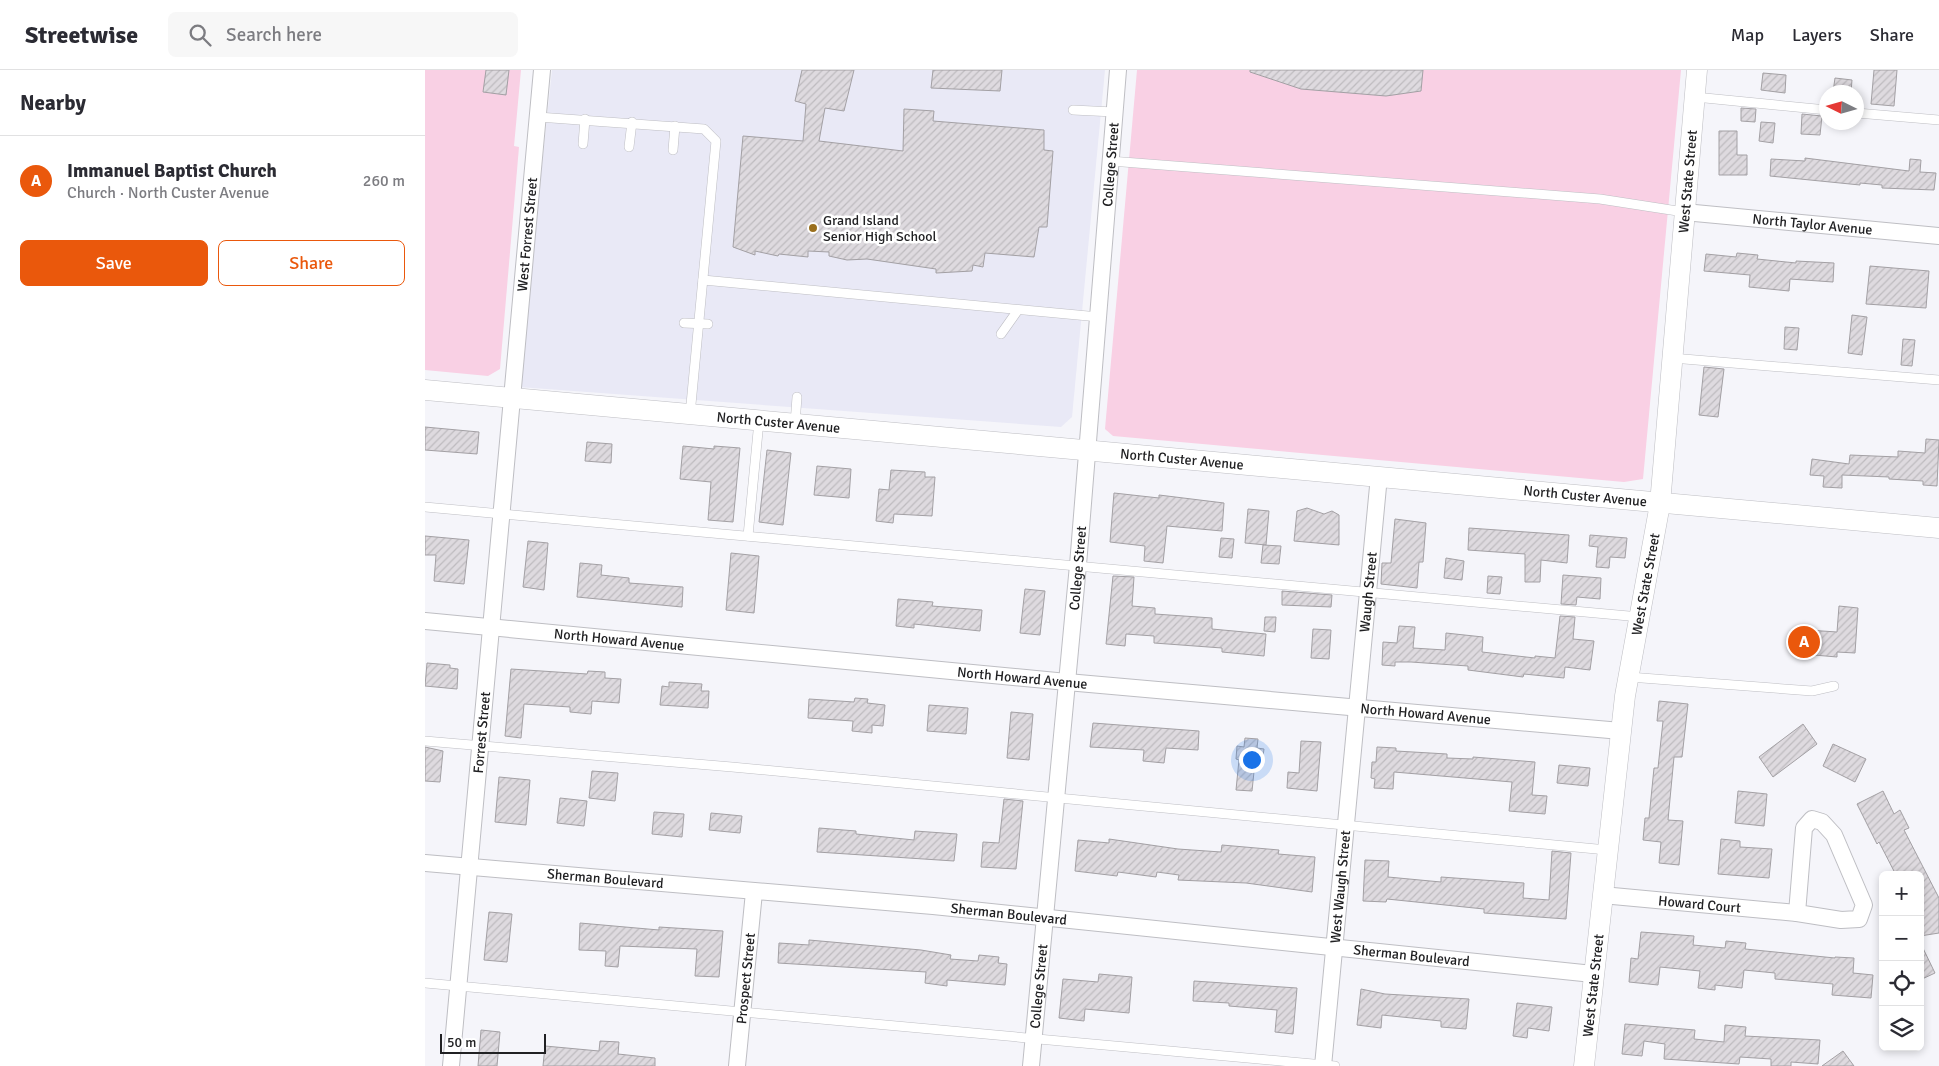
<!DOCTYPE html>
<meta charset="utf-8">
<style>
:root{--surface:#fff;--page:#f7f7f7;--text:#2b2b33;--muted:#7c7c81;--line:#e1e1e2;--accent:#ea580c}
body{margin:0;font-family:Signika,sans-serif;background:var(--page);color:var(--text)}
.controls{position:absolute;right:15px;bottom:15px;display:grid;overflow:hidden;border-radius:8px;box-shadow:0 2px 8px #0003}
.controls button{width:45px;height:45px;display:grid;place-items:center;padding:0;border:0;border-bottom:1px solid var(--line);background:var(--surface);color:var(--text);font:25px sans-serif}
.compass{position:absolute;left:1394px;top:15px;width:45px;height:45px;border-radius:50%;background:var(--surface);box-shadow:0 2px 8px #0003;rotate:275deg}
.scale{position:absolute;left:15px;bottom:12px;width:106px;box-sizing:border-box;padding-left:5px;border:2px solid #212123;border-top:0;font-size:14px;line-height:18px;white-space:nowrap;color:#212123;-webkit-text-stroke:4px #fff;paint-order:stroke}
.you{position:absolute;left:826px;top:689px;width:18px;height:18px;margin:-12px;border:4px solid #fff;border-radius:50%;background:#1a73e8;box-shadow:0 0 0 8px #1a73e833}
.badge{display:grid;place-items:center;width:32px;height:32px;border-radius:50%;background:var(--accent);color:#fff;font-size:16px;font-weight:700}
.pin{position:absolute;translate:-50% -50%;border:2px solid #fff;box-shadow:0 1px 5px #0006}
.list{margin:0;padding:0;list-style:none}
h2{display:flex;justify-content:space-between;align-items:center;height:65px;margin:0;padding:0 20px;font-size:21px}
h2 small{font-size:16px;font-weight:400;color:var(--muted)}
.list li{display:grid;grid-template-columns:32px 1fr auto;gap:15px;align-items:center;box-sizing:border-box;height:90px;padding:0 20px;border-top:1px solid var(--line)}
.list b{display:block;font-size:19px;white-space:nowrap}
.list p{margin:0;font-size:16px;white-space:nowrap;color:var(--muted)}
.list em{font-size:16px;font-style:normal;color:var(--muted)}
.actions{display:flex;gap:10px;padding:15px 20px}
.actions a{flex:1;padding:11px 0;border:1px solid var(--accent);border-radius:8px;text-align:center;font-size:18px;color:var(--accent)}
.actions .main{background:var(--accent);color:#fff}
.icon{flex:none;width:28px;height:28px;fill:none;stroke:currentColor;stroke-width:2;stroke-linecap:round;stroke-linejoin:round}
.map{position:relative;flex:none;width:1514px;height:996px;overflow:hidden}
header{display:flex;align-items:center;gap:30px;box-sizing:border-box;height:70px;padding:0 25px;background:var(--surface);border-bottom:1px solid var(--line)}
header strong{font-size:24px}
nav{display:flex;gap:28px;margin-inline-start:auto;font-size:18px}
.search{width:350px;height:45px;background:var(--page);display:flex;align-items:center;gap:12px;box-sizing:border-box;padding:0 18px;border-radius:8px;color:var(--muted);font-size:19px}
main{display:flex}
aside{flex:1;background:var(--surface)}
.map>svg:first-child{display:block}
</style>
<header>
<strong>Streetwise</strong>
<div class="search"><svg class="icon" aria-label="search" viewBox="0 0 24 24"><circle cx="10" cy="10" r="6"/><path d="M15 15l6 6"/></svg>Search here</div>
<nav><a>Map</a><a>Layers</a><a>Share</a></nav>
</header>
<main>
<aside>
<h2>Nearby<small></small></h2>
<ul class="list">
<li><span class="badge">A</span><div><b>Immanuel Baptist Church</b><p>Church · North Custer Avenue</p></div><em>260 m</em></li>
</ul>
<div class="actions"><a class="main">Save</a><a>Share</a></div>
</aside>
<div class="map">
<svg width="1514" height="996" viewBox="0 0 1514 996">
<defs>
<pattern id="building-hatch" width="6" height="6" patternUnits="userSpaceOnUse" patternTransform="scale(1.25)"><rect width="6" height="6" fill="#dedadf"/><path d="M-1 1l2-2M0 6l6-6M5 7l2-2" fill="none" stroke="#bebbbf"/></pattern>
</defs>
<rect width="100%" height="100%" fill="#f5f5fa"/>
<polygon fill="#e9e9f6" points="127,0 680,0 647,347 636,357 94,317"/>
<g fill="#f9d0e4">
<polygon points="0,0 96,0 89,76 94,77 75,299 63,306 0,300"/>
<polygon points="712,0 1256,0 1218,409 1199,412 688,366 680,359"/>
</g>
<g fill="url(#building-hatch)" stroke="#a3a0a4">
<polygon points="61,0 84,0 81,25 58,22"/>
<polygon points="377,0 429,0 419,41 400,38 394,71 478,81 479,39 509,41 508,51 619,60 619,80 628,81 622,157 614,157 609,187 560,183 558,197 548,195 547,201 511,203 511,199 442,189 422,190 404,186 404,182 383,181 383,187 354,184 353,186 330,181 330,185 308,177 318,66 378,71 381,34 370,31"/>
<polygon points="508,0 577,0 575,21 506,18"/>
<polygon points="825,0 998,0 996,21 961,26 876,19 825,2"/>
<polygon points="1449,0 1472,0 1469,36 1446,34"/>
<polygon points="1338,3 1361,5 1360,23 1336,20"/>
<polygon points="1410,8 1427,10 1426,22 1408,22"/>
<polygon points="1316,38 1331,39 1330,52 1316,51"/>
<polygon points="1377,44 1397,46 1395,65 1376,64"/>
<polygon points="1336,52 1350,53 1348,73 1334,71"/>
<polygon points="1294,61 1312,61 1312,85 1322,85 1322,105 1294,105"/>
<polygon points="1380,88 1484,101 1485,89 1496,90 1495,102 1511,103 1509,120 1457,118 1457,115 1435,113 1435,115 1345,106 1346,89 1380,91"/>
<polygon points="1312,183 1333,185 1332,189 1371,193 1371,191 1409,193 1408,212 1365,209 1364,221 1324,217 1325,205 1279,201 1281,184 1311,187"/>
<polygon points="1445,196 1504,201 1501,238 1441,234"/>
<polygon points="1427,245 1442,247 1437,285 1423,283"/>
<polygon points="1360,257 1374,258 1372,280 1359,279"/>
<polygon points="1478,269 1490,270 1487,296 1476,295"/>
<polygon points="1279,297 1299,299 1293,347 1274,345"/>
<polygon points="0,357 54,362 52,384 0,380"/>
<polygon points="1501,369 1514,370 1512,416 1498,415 1498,411 1464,409 1464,407 1417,405 1417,418 1398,417 1399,406 1385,405 1387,389 1424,394 1425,385 1473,387 1473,381 1500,383"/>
<polygon points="162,372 187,374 186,393 160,391"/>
<polygon points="258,376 289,379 289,376 315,378 308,452 283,450 286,412 255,409"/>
<polygon points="342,380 366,383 358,455 334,452"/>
<polygon points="392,396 426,399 424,428 389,425"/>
<polygon points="466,400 500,402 500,407 510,407 507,446 469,444 468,453 451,451 454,419 464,420"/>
<polygon points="689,423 734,428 734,425 799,433 797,461 742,456 738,493 719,491 720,476 685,472"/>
<polygon points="882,438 899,444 907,441 914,445 914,475 869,471 872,441"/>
<polygon points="823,439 844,441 841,475 820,473"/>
<polygon points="970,449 1001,453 998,492 994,492 992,518 956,514 957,493 966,493"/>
<polygon points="1044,458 1144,465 1142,493 1116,490 1115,512 1100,512 1100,484 1043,480"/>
<polygon points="1165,465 1202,468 1200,488 1185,487 1184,498 1171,497 1173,477 1164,476"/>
<polygon points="0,466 44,470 39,514 9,511 11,485 0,485"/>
<polygon points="796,468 809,469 807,488 794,487"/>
<polygon points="103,471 123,473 119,520 98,517"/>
<polygon points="838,475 856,476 854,494 836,493"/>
<polygon points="306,483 334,486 329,543 301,540"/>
<polygon points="1021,488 1039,491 1037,510 1019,508"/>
<polygon points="155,493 177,495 176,505 204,508 204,513 258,517 257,537 152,527"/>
<polygon points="1138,505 1176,508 1175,529 1152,527 1151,535 1136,534"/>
<polygon points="688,506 709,507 707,536 730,538 730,544 787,548 787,559 841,564 839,586 797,582 797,578 729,573 729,566 701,564 700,576 681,574"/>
<polygon points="1063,506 1077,507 1075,524 1062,523"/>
<polygon points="600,519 620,521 615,565 595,563"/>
<polygon points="857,521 907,525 906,537 857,535"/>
<polygon points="473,529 508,532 507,536 557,540 555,561 489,554 489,558 471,556"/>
<polygon points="1414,536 1433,538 1430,583 1412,582 1412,587 1366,583 1368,559 1412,562"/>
<polygon points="1135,546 1150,547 1148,569 1169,571 1165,600 1140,597 1139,608 1099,604 1098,607 1043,600 1043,596 986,592 970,592 970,596 957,595 958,572 972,573 974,556 990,557 988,578 1020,580 1021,563 1058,567 1057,582 1110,588 1110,586 1130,588"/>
<polygon points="840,547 851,547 850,562 839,561"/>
<polygon points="888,559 906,560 904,589 886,588"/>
<polygon points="2,593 25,595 25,598 33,599 32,619 0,616"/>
<polygon points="86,599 162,604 163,601 180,602 180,608 196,609 194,633 167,631 166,644 145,642 145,637 99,634 96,668 80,666"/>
<polygon points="244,612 277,614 276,621 284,621 283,638 235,635 237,616 244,617"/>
<polygon points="430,628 443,629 442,633 460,635 458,656 447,655 447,663 427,661 428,651 383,648 384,629 429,632"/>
<polygon points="1234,631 1263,634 1257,687 1249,687 1243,750 1258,751 1254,795 1234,793 1236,772 1218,770 1220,748 1224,748 1229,698 1233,698 1238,651 1232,651"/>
<polygon points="504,635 543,638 541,664 502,661"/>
<polygon points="586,642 608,644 604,690 582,688"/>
<polygon points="668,653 774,661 773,680 741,678 739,693 718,691 719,680 665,677"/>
<polygon points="1378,654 1392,674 1348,707 1334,687"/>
<polygon points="820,668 833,669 832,678 839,679 837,693 830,692 827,721 811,720 814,690 811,689 812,676 819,677"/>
<polygon points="876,671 896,672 892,721 862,718 863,702 874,703"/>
<polygon points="1408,674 1441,689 1430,712 1398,696"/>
<polygon points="0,677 18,681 15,712 0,711"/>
<polygon points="952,677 971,678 971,681 1022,684 1022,688 1048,689 1048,687 1110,692 1107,725 1122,726 1120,744 1084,741 1087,712 969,702 968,719 949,718 950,709 946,708 947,692 951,692"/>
<polygon points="1134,695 1165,698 1163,716 1132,713"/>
<polygon points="167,701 193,703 190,731 164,728"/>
<polygon points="74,707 105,710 101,755 70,752"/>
<polygon points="1313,721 1342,724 1339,756 1310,753"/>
<polygon points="1458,721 1469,744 1475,740 1484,758 1479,760 1514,828 1514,863 1495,866 1495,805 1471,805 1454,772 1452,774 1432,734"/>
<polygon points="135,728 162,731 159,756 132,753"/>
<polygon points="579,729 598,731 591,799 556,797 558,772 574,773"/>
<polygon points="229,742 259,744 257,767 227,764"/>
<polygon points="286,743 317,746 315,763 284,760"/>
<polygon points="394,758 431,761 431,764 489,770 490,761 532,764 529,791 392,782"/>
<polygon points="684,769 753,779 796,782 797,775 854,780 853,784 890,787 887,822 821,813 753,810 754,805 732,802 731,807 693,802 692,806 650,801 653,770 684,773"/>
<polygon points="1296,769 1315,771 1315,777 1347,779 1344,808 1293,804"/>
<polygon points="1127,781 1146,783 1141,849 1059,843 1059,839 962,829 961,832 938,831 940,790 964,791 963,807 1016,812 1016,807 1099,813 1098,828 1124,830"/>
<polygon points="64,842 87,844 82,892 59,890"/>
<polygon points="155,853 234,860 234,857 298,861 294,907 270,906 272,879 195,876 193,897 180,896 181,881 154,880"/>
<polygon points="1216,862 1269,866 1268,875 1300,878 1301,871 1321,873 1320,879 1410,888 1410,887 1429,888 1428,903 1448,905 1446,928 1407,925 1408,914 1350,909 1350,903 1319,900 1317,918 1290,915 1290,920 1273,918 1275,901 1235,897 1233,915 1204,912 1206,888 1213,889"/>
<polygon points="384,870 496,880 526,885 525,889 553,891 554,885 574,887 573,893 582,894 580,915 522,910 522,916 500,913 501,902 353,893 354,873 384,875"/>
<polygon points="1495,872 1510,903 1495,910"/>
<polygon points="674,904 707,907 704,943 660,939 659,951 634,948 638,909 673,912"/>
<polygon points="769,911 872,918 868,964 850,962 852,940 804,936 804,933 768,931"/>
<polygon points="936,919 960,924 1044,929 1041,959 1016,957 1016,951 957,945 956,958 932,955"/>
<polygon points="1092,933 1127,937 1124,961 1103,958 1102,968 1088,966"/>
<polygon points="1200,954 1270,960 1269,969 1299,972 1300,955 1321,957 1320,966 1395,970 1393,994 1366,992 1366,996 1346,996 1346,989 1315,987 1314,994 1239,989 1240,974 1219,971 1217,986 1197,984"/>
<polygon points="56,960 75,962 72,996 53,996"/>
<polygon points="175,971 194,972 193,984 230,988 230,996 118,996 120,976 174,981"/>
<polygon points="1418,981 1429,996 1397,996"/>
</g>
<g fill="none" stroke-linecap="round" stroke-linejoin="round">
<g stroke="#bebec3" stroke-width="10">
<g id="service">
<polyline points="1270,27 1402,40"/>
<polyline points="648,40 689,42"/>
<polyline points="1432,43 1514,50"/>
<polyline points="113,47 279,59 291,71 265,345"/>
<polyline points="158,74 160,49"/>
<polyline points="204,77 207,52"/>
<polyline points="248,80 250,56"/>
<polyline points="685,91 1175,129 1259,142"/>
<polyline points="278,210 674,247"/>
<polyline points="259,253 283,254"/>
<polyline points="576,264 593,240"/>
<polyline points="1247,288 1514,310"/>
<polyline points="370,354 372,327"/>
<polyline points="0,437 1215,547"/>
<polyline points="323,466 334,351"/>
<polyline points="1204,607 1387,621 1409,616"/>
<polyline points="0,671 307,697 1182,780"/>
<polyline points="0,913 910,996"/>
</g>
</g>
<g stroke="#bebec3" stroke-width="18">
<g id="minor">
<path id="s1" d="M1259,142L1514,166"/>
<path id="s2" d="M0,551L642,612L1196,661"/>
<polygon points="1387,749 1397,752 1409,765 1439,835 1434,849 1416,850 1372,843 1379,758"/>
<path id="s3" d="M0,793L508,836L1168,904"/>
<path id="s4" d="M1177,825L1372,843"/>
<path id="s5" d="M26,996L117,0"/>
<path id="s6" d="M312,996L329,822"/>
<path id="s7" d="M606,996L653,495L693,0"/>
<path id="s8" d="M898,996L954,406"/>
</g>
</g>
<g stroke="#bebec3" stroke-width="21">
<g id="tertiary">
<path id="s9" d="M0,320L1514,458"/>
<path id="s10" d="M1159,996L1200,626L1235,434L1272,0"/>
</g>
</g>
<use href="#service" stroke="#fff" stroke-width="9"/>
<use href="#minor" stroke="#fff" stroke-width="16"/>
<use href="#tertiary" stroke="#fff" stroke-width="20"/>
</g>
<circle fill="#9a6f1d" stroke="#fff" stroke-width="2" cx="388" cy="158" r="5"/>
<g text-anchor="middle" stroke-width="5" stroke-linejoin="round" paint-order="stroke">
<g font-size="14" fill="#212123" stroke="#fff">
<text dy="5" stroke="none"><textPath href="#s7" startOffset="905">College Street</textPath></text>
<text dy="5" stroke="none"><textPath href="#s10" startOffset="891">West State Street</textPath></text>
<text dy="5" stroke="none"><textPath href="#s1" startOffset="129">North Taylor Avenue</textPath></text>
<text dy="5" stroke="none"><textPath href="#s5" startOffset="835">West Forrest Street</textPath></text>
<text dy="5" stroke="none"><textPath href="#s9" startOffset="355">North Custer Avenue</textPath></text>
<text dy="5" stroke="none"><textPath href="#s9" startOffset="760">North Custer Avenue</textPath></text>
<text dy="5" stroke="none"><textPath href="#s9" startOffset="1165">North Custer Avenue</textPath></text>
<text dy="5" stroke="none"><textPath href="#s7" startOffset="500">College Street</textPath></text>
<text dy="5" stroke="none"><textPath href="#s10" startOffset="486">West State Street</textPath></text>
<text dy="5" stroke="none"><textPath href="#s8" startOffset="476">Waugh Street</textPath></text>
<text dy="5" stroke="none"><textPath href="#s2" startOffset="195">North Howard Avenue</textPath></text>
<text dy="5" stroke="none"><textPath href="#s2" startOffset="600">North Howard Avenue</textPath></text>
<text dy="5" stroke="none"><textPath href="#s2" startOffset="1005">North Howard Avenue</textPath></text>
<text dy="5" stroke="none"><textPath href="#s5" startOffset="335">Forrest Street</textPath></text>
<text dy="5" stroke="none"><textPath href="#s3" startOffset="181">Sherman Boulevard</textPath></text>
<text dy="5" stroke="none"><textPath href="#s8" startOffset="180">West Waugh Street</textPath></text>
<text dy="5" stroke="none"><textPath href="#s4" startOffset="98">Howard Court</textPath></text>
<text dy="5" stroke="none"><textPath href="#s3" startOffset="586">Sherman Boulevard</textPath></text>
<text dy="5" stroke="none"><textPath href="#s3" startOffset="991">Sherman Boulevard</textPath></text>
<text dy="5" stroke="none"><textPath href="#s6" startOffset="88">Prospect Street</textPath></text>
<text dy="5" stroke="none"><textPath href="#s10" startOffset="81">West State Street</textPath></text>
<text dy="5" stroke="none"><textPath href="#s7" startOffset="80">College Street</textPath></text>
</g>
<g font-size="14" fill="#212123" stroke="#fff" text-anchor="start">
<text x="398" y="155">Grand Island<tspan x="398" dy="16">Senior High School</tspan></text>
</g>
</g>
</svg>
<div class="controls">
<button>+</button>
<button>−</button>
<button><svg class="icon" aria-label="locate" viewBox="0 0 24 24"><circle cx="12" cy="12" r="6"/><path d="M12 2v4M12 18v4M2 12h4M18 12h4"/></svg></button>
<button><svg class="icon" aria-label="layers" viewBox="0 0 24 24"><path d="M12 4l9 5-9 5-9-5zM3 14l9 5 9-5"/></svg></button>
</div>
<svg class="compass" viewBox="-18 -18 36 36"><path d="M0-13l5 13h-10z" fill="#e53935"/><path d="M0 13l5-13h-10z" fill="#7c7c81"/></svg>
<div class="scale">50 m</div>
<div class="you"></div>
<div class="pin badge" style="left:1379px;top:572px">A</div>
</div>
</main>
